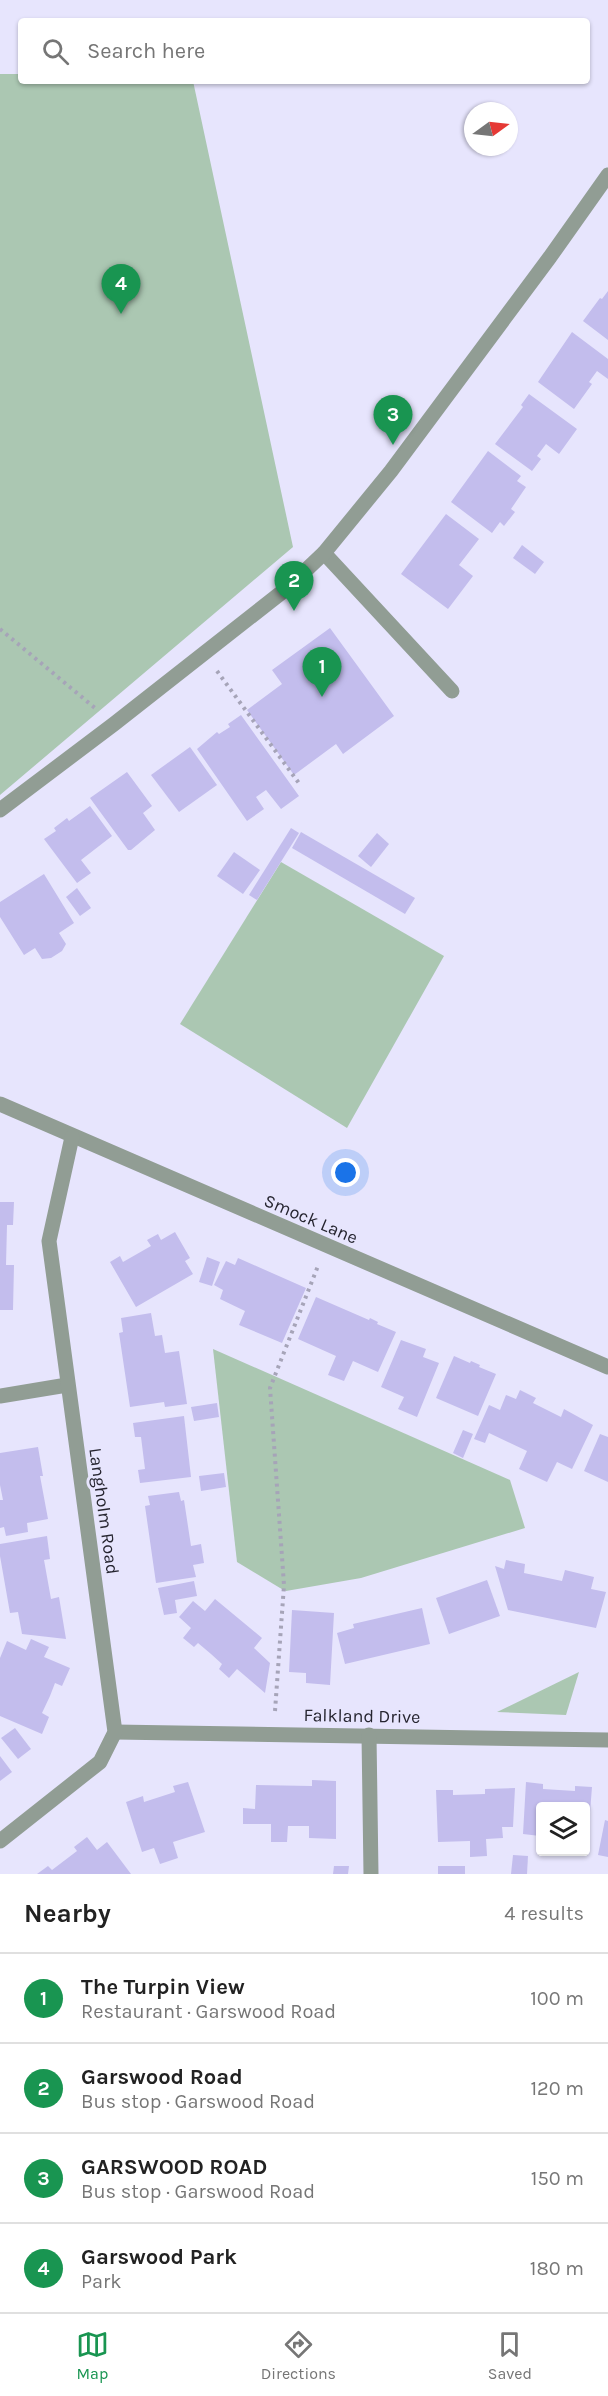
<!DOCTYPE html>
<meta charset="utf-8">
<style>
:root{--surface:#fff;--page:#f6f6f6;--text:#222;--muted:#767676;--line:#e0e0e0;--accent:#199551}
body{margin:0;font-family:Karla,sans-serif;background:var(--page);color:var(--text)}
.controls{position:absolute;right:18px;bottom:18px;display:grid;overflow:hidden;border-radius:6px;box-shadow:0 2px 4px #0004}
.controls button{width:54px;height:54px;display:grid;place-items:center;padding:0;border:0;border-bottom:2px solid var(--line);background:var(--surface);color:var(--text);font:30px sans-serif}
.compass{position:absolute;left:464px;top:102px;width:54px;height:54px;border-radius:50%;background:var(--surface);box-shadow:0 2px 4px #0004;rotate:75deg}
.you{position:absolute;left:346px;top:1173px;width:21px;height:21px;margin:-15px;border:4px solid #fff;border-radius:50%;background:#1a73e8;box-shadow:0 0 0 9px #1a73e833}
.badge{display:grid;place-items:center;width:39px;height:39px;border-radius:50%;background:var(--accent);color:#fff;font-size:20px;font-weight:700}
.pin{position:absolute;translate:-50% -50px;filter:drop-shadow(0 2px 3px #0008)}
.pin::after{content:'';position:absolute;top:32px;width:21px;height:18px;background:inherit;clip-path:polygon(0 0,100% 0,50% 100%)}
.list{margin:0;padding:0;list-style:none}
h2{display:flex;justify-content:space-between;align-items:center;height:78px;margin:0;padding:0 24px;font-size:26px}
h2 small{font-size:20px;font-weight:400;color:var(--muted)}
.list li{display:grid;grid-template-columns:39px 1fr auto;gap:18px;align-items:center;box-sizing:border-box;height:90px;padding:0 24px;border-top:2px solid var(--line)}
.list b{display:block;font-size:22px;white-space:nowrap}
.list p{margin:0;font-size:20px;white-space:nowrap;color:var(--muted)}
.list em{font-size:20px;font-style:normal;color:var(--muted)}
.icon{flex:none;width:33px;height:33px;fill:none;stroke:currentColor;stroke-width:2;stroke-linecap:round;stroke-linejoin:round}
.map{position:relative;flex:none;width:608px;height:1874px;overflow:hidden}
.search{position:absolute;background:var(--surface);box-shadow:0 2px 4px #0004;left:18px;right:18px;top:18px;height:66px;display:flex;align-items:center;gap:15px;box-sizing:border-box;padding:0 21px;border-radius:6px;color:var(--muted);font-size:22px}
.sheet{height:438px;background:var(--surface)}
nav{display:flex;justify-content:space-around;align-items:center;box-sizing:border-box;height:84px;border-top:2px solid var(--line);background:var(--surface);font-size:16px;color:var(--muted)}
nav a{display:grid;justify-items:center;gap:3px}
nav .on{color:var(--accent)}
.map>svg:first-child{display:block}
</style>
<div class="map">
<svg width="608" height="1874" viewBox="0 0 608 1874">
<rect width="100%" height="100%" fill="#e7e5fd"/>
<g fill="#abc7b2">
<polygon points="0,74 21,74 21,81 193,81 293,547 0,795"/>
<polygon points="281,862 444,956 347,1128 180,1024"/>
<polygon points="213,1349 510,1480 525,1528 361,1578 286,1591 280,1588 237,1562"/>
<polygon points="579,1672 566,1715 497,1712"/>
</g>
<g fill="#c3bded">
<polygon points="608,291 608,340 583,321 600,298 602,299"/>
<polygon points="572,332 608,359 608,379 597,371 589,382 592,384 574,409 538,382"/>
<polygon points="529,394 577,429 559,454 546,444 537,456 541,459 532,471 495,444 523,407 521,405"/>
<polygon points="488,451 521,476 517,481 526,487 511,509 515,512 504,526 500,522 492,533 451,502"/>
<polygon points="446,514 479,539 459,565 473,576 448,609 401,574"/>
<polygon points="522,545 544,562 535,574 513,558"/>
<polygon points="330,628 394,716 343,754 336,744 294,775 247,710 282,684 272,670"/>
<polygon points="241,715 299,796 281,809 266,790 256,797 264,809 247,821 197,749 217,732 219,734 230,727 228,724"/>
<polygon points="190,747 217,785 179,812 151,775"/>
<polygon points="127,772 152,806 143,813 155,830 131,850 128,850 90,798"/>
<polygon points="90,806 112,836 81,860 91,873 77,883 44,839 56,831 54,828 67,818 69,821"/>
<polygon points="291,828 299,833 257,900 249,895"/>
<polygon points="301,832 415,898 405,914 292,848"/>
<polygon points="377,833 389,844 371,867 358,856"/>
<polygon points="234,852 260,870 243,894 217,876"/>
<polygon points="44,874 74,923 59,933 66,944 62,951 51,958 42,959 35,948 24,955 0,917 0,902"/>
<polygon points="77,888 91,908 80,916 66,897"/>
<polygon points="0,1202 14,1202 13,1225 7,1225 6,1265 14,1265 13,1310 0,1310"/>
<polygon points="175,1232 190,1258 185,1261 193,1274 136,1307 110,1262 120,1256 123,1262 151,1246 147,1240 158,1234 161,1240"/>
<polygon points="207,1257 220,1262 212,1286 199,1282"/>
<polygon points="238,1258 306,1288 282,1343 239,1325 245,1311 220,1299 223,1290 214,1285 226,1261 235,1265"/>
<polygon points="316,1297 369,1320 370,1318 378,1322 377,1324 396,1332 378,1372 353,1361 344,1381 328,1375 336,1356 298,1339"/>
<polygon points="151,1313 155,1336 162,1335 165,1353 179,1351 187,1404 165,1407 164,1402 130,1407 119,1333 123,1332 121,1318"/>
<polygon points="401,1340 426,1349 423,1357 439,1363 417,1417 398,1409 404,1397 381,1387"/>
<polygon points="454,1356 470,1363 471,1361 480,1365 479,1367 496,1374 478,1416 436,1398"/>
<polygon points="520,1390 536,1398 533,1403 561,1417 564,1409 593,1425 572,1469 557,1462 547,1482 519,1469 527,1451 489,1433 485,1443 474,1439 489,1405 500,1410 506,1395 516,1399"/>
<polygon points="217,1403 219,1417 194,1421 191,1407"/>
<polygon points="184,1416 191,1477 140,1483 138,1470 145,1469 141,1437 135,1437 133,1423"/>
<polygon points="463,1430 473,1434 463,1458 453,1453"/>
<polygon points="600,1434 608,1437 608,1482 584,1471"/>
<polygon points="38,1447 43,1476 40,1476 48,1519 27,1523 28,1532 6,1536 4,1527 0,1528 0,1500 3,1500 0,1485 0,1453"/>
<polygon points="224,1473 226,1487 201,1491 199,1476"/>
<polygon points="179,1492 181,1501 184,1500 191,1546 201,1544 204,1563 193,1565 196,1577 156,1583 145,1506 150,1505 148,1496"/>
<polygon points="47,1536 50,1559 44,1560 51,1599 59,1597 66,1639 22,1634 18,1612 10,1613 0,1556 0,1544"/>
<polygon points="506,1560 525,1564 524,1573 562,1581 565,1570 594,1577 591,1589 606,1592 596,1628 508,1610 495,1566 504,1569"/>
<polygon points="487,1580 500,1616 449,1634 436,1598"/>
<polygon points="194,1581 197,1596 175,1600 177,1613 164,1615 158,1588"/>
<polygon points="215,1599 262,1638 254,1648 270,1663 265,1693 237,1669 229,1678 219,1669 222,1664 211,1654 198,1643 194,1647 183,1638 191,1628 179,1617 193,1601 205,1611"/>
<polygon points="422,1608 430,1644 345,1664 337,1633 354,1628 353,1624"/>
<polygon points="292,1610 334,1613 330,1685 306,1683 306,1673 289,1672"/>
<polygon points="31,1639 49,1647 44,1657 70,1668 62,1686 55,1683 50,1696 42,1713 49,1717 42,1734 0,1716 0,1658 7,1641 26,1650"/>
<polygon points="15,1728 31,1749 18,1759 1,1738"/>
<polygon points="0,1756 12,1772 0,1781"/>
<polygon points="312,1780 336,1781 336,1839 309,1838 309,1826 288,1826 287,1842 271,1842 271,1824 243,1824 243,1808 255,1809 256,1785 312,1786"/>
<polygon points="188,1782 205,1832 173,1842 178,1858 160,1864 154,1848 142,1852 126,1802 143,1796 144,1802 175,1792 173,1786"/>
<polygon points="526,1782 543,1784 543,1789 575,1791 575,1786 592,1787 587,1850 586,1850 585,1806 540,1806 540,1836 523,1834"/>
<polygon points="515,1788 513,1827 502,1827 503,1838 486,1839 487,1856 470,1857 470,1841 438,1842 436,1790 453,1790 453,1795 485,1794 485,1789"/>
<polygon points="605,1820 608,1821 608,1857 598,1855"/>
<polygon points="87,1837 97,1850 107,1842 131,1874 37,1874 48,1866 52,1870 77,1851 74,1847"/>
<polygon points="513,1855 528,1856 527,1874 511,1874"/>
<polygon points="334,1866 349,1866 348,1874 333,1874"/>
<rect x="438" y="1866" width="27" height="8"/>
</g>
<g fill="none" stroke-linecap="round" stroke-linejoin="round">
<g stroke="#a6a4b8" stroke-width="4" stroke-dasharray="3 4.5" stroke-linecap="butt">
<polyline points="0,629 95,708"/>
<polyline points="217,671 301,786"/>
<polyline points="275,1711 284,1585 270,1388 318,1266"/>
</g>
<polyline stroke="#919d94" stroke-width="15" points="324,553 452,691"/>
<g stroke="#919d94" stroke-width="15">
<polyline points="0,1104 608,1367"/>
<polyline points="0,1396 67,1385"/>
<polyline points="115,1732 608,1740"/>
<polyline points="369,1735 371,1874"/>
<polyline points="0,1841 100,1762 115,1732 49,1241 72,1137"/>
</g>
<polyline stroke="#919d94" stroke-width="15" points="0,810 114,724 286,589 324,553 391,471 550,257 608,175"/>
</g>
<g text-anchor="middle" stroke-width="6" stroke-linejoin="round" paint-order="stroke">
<g font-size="18" fill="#262530" stroke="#e7e5fd">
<text transform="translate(311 1219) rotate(23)" y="6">Smock Lane</text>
<text transform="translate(104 1511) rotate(82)" y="6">Langholm Road</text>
<text transform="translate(362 1716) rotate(1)" y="6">Falkland Drive</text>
</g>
</g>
</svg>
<div class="controls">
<button><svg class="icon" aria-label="layers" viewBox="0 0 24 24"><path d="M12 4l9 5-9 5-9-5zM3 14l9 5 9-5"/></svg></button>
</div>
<svg class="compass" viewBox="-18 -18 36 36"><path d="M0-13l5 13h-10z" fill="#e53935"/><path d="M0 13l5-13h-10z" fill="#767676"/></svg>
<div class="you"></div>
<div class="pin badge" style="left:322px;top:697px">1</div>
<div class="pin badge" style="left:294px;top:611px">2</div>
<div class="pin badge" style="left:393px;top:445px">3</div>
<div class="pin badge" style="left:121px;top:314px">4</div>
<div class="search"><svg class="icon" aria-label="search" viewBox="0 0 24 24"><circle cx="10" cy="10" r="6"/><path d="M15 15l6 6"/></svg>Search here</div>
</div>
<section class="sheet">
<h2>Nearby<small>4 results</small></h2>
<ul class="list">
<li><span class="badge">1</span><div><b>The Turpin View</b><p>Restaurant · Garswood Road</p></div><em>100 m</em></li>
<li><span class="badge">2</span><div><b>Garswood Road</b><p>Bus stop · Garswood Road</p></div><em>120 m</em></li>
<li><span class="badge">3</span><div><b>GARSWOOD ROAD</b><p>Bus stop · Garswood Road</p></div><em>150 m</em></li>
<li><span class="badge">4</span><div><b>Garswood Park</b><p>Park</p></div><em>180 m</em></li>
</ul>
</section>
<nav>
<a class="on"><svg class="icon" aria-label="map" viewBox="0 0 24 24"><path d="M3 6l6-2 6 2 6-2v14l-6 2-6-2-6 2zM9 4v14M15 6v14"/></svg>Map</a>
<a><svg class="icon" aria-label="directions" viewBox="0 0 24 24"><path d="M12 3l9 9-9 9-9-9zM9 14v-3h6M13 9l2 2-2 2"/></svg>Directions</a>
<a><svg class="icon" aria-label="saved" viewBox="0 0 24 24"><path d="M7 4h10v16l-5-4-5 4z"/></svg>Saved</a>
</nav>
